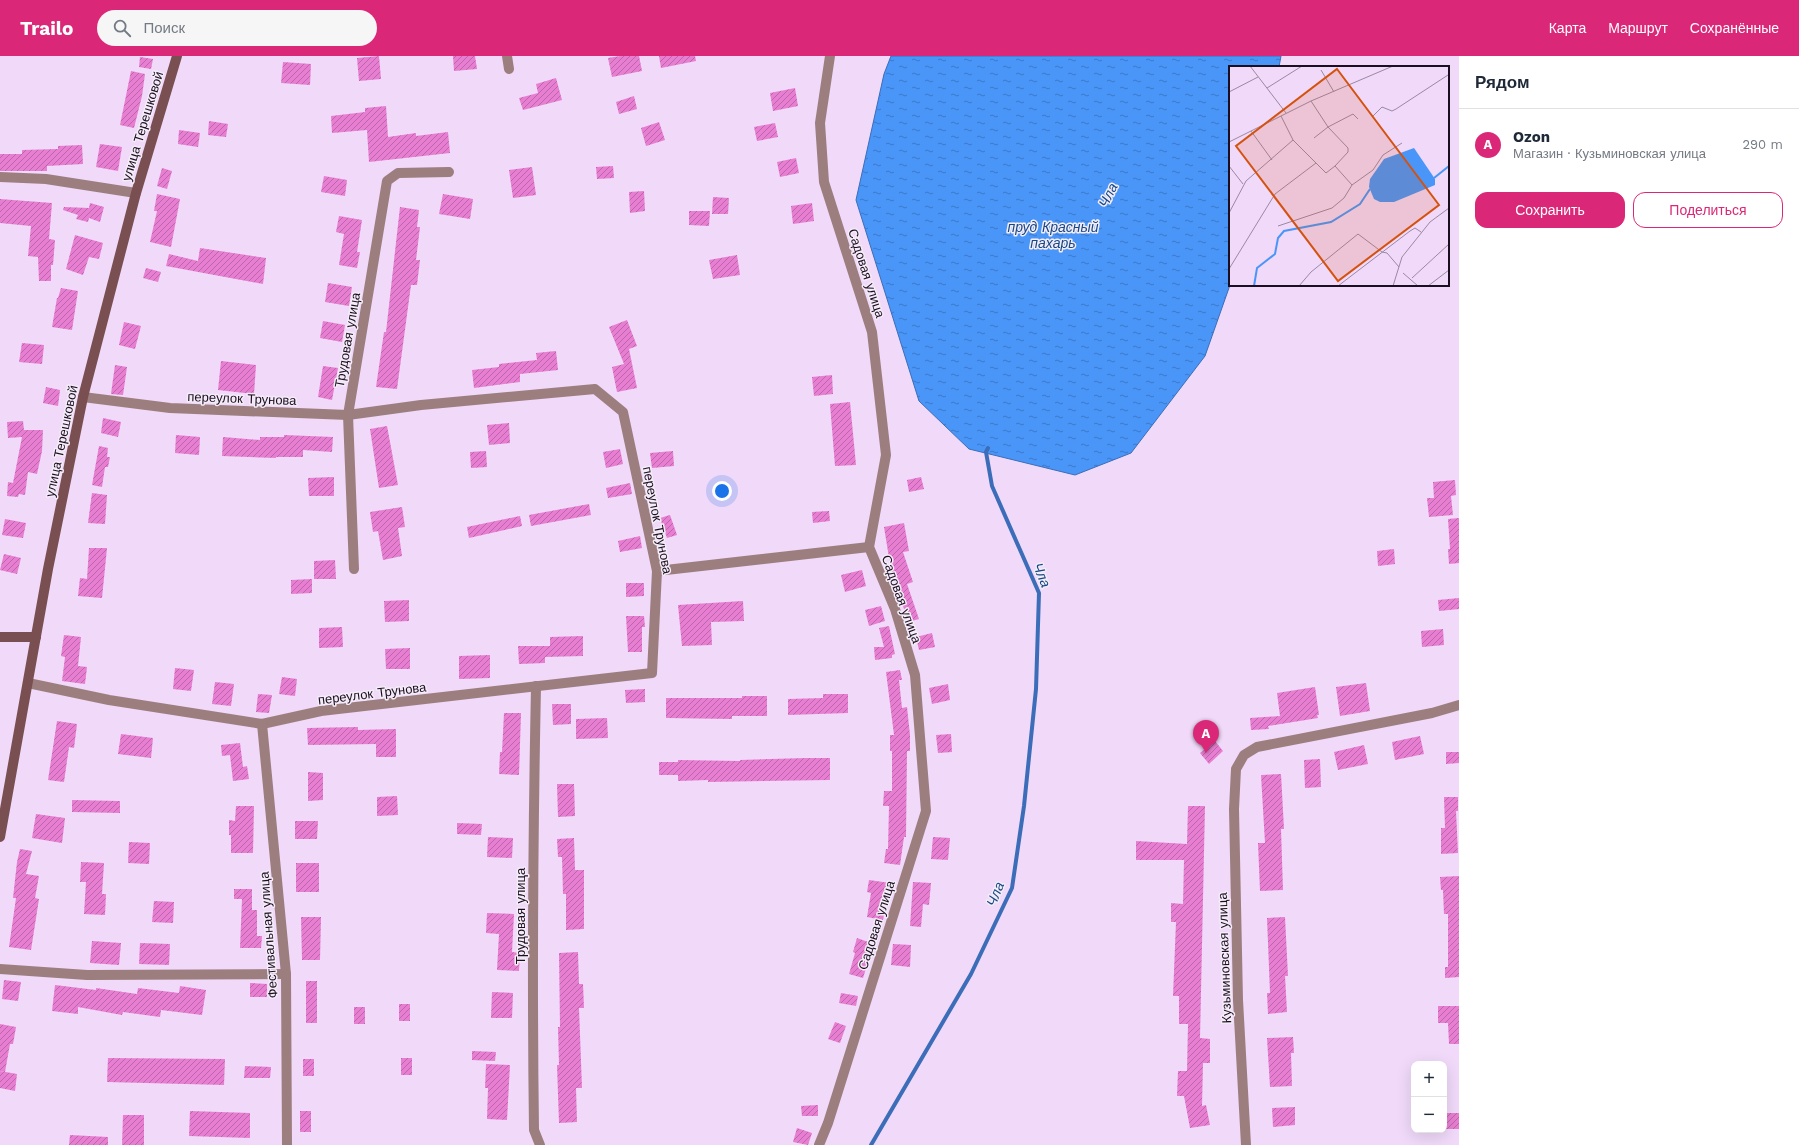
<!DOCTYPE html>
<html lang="ru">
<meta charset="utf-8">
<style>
:root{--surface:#fff;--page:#f6f6f7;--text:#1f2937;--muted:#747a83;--line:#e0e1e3;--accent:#db2777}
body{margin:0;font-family:"Work Sans",sans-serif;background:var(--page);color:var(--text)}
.controls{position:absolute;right:12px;bottom:12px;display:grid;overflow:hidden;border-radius:8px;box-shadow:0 4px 16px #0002}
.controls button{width:36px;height:36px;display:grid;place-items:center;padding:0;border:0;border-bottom:1px solid var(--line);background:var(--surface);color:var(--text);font:20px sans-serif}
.you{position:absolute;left:722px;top:435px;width:14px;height:14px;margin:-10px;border:3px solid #fff;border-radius:50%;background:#1a73e8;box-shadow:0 0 0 6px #1a73e833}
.badge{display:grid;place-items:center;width:26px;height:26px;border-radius:50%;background:var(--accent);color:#fff;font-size:13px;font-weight:700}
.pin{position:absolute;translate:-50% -33px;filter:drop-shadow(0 1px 2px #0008)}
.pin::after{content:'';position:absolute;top:21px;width:14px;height:12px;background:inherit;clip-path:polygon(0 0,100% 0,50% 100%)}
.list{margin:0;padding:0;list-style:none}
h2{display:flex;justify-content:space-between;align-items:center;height:52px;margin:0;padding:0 16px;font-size:17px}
h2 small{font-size:13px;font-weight:400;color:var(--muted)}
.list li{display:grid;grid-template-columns:26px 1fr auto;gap:12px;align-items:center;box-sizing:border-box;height:72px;padding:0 16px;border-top:1px solid var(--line)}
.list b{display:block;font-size:15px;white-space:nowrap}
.list p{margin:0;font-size:13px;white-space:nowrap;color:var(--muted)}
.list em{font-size:13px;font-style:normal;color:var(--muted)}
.actions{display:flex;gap:8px;padding:12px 16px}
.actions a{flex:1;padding:9px 0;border:1px solid var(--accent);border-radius:12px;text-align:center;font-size:14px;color:var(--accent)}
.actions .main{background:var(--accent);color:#fff}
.icon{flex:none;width:22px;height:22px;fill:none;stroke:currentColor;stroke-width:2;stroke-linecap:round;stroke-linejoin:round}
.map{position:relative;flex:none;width:1459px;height:1089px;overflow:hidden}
header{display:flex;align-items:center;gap:24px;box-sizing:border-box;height:56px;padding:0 20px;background:var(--accent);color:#fff}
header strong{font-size:19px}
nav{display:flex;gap:22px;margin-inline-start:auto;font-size:14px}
.search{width:280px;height:36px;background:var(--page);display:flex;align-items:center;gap:10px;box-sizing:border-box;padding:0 14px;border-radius:22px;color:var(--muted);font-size:15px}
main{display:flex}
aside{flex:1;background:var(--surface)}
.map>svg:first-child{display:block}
</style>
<header>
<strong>Trailo</strong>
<div class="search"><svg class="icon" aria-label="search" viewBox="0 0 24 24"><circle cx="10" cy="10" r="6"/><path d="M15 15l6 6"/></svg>Поиск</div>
<nav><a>Карта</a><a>Маршрут</a><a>Сохранённые</a></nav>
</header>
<main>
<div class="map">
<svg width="1459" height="1089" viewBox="0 0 1459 1089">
<defs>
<pattern id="water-ripples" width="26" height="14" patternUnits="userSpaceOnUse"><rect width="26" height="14" fill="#4996f8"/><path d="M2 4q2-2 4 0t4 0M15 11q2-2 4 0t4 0" fill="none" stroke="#3c79c8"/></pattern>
<pattern id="building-hatch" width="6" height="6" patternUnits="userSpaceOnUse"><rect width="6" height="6" fill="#e87ed1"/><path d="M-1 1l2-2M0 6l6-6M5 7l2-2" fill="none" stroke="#bb66a9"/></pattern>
</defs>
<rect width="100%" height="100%" fill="#f0d9f9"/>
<polygon fill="url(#water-ripples)" stroke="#3c6db8" points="891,0 1281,0 1279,11 1230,11 1230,229 1205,300 1131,397 1075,419 969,393 919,345 856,144 884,18"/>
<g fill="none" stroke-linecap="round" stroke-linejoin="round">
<polyline stroke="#3c6db8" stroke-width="4" points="871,1089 971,918 1012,832 1024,750 1036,633 1039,537 992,430 986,396 988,392"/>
</g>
<g fill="url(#building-hatch)">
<polygon points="379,0 381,23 359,25 357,2"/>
<polygon points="453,0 475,0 477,13 454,15"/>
<polygon points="620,0 639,0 642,15 612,21 608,2"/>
<polygon points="659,0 695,0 696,5 661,12"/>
<polygon points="140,1 153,3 151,13 139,11"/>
<polygon points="283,6 311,8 310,29 281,27"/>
<polygon points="131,15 145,18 142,40 134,72 120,69"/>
<polygon points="556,22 562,44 523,54 519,42 538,37 536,28"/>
<polygon points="795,32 798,50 773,55 770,37"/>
<polygon points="634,40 637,53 619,58 616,46"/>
<polygon points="386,50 388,81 416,77 416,80 448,76 450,97 369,106 367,74 332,77 331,60 365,56 365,52"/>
<polygon points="209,65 228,68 226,81 208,79"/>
<polygon points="659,66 665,84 646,90 641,72"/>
<polygon points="775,67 778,81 757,85 754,71"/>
<polygon points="179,74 200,77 198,91 178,88"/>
<polygon points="100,88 122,91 118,115 96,111"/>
<polygon points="82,89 83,108 47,110 47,115 0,115 0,98 22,98 22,94 58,93 58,90"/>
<polygon points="796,102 799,117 780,121 777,106"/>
<polygon points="613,110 614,122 597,123 596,111"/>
<polygon points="532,111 536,139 513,142 509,114"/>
<polygon points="162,112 172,115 167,133 157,130"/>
<polygon points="324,120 347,124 345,140 321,136"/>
<polygon points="644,135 645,155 630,157 629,136"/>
<polygon points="157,138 180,143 171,191 150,186 157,155 154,155"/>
<polygon points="443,138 473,143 470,163 439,158"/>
<polygon points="713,141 729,142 728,158 712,158"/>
<polygon points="0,143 52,147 49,183 55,184 53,209 51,209 51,225 39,225 38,201 28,200 31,170 0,167"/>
<polygon points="90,147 104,151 100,166 89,162 88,166 76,163 78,159 63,154 64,151 89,152"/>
<polygon points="812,147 814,165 793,168 791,150"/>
<polygon points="400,151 419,154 417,171 420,171 416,204 420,204 417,229 411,229 397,333 376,331 384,276 386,276"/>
<polygon points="689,155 710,155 709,170 689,169"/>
<polygon points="339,160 362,164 357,196 360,196 357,212 339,209 344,178 336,176"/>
<polygon points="75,179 103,187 99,203 89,201 83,219 66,213"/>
<polygon points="200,192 266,202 263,228 166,210 169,198 198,205"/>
<polygon points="737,199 740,219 713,223 709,204"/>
<polygon points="146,212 161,216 158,226 143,222"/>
<polygon points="328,227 352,231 349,250 325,246"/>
<polygon points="61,232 78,235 72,274 52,271 57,242 58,242"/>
<polygon points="627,264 637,290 629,293 637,332 617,336 612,311 624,308 609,271"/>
<polygon points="323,265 345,269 342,286 320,282"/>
<polygon points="124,266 141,270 135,293 119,289"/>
<polygon points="22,287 44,289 42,308 19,306"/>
<polygon points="556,295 558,314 520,318 520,326 474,332 472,314 499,311 499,308 537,304 536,297"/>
<polygon points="221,305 256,309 254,338 218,334"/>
<polygon points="115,309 127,311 123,339 111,338"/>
<polygon points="323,310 338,312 332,344 318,341"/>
<polygon points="832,319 833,338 814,340 812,321"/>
<polygon points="46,331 60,334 58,350 43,347"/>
<polygon points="850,346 856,409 835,410 830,348"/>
<polygon points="103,362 121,366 118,381 101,377"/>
<polygon points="23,365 24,374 43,374 42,395 37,418 28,416 25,439 19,438 18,441 7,440 8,426 13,427 22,381 8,382 7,366"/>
<polygon points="509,367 510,387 489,389 487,369"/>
<polygon points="387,370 398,429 379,432 370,373"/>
<polygon points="176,379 200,381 199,399 175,397"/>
<polygon points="284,379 333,381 332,396 303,394 303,401 276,401 276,402 222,400 223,381 260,384 260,381 284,381"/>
<polygon points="99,390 108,392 107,401 110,401 108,411 105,411 102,431 92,429"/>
<polygon points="620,393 623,408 606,412 603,396"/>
<polygon points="486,395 487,411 471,412 470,396"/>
<polygon points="673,395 674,410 652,412 650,397"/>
<polygon points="334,421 334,440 309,440 308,422"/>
<polygon points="921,421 924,433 909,436 907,424"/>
<polygon points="1455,424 1456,439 1451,440 1453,459 1429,461 1427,442 1434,442 1433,426"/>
<polygon points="630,427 632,438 608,442 606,432"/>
<polygon points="92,437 107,439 105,468 88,467"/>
<polygon points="589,448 591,459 531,470 529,459"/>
<polygon points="402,451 405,471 398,472 402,500 383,504 378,475 373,476 370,456"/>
<polygon points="829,455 830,465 813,467 812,456"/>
<polygon points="670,459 677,479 667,482 660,462"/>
<polygon points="520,460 522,470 469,482 467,471"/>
<polygon points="1459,462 1459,507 1449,508 1448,493 1450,493 1448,463"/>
<polygon points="5,463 26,467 23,482 2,479"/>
<polygon points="904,467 909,495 903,496 913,526 907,528 919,563 912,565 908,565 891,514 884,471"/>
<polygon points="640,480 642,492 620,496 618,485"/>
<polygon points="89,492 107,492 102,542 78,540 80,522 87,523"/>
<polygon points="1394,493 1395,508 1378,510 1377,495"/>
<polygon points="4,498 21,502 17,518 0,514"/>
<polygon points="335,504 336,523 314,523 314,505"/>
<polygon points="862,514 866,530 845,536 841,519"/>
<polygon points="312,523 312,537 291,538 291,524"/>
<polygon points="626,527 644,527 644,540 626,541"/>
<polygon points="1459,542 1459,553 1439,555 1438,544"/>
<polygon points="409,544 409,565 385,566 384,545"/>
<polygon points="743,545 744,565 711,566 712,589 682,590 678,549"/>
<polygon points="881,550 885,565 869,570 865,554"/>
<polygon points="626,560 644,560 645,571 642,571 642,596 628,596"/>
<polygon points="889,570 895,598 892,599 892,602 875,604 874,591 884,591 879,572"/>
<polygon points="342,571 343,591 319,592 319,572"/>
<polygon points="1443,573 1444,589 1422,591 1421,575"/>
<polygon points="932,577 935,591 919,594 916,581"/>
<polygon points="64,579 81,581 78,610 87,611 85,628 62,625 65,601 61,600"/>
<polygon points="583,580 583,600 545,601 545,607 519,608 518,590 550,590 550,581"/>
<polygon points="410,592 410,613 386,613 385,593"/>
<polygon points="490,599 490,622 459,623 459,600"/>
<polygon points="175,612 194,614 191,635 173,633"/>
<polygon points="900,614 902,624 899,624 902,652 907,651 910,679 910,695 907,695 906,781 904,781 900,809 884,807 886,793 888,793 889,750 883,750 884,735 892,735 892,695 890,695 890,679 894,679 886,616"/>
<polygon points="282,621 297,623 295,640 279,638"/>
<polygon points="215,626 234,628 231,650 212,648"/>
<polygon points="1366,627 1370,655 1340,660 1336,631"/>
<polygon points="948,628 950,644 932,648 929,632"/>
<polygon points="1315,631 1319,659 1317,659 1318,662 1268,670 1269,673 1251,674 1250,662 1280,660 1277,637"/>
<polygon points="645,633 645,646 626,647 625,634"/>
<polygon points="258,638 272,639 269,657 256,656"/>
<polygon points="823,638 848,638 848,657 788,659 788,643 823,642"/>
<polygon points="742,640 767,640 767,660 732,660 732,663 666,662 666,642 742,642"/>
<polygon points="552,648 571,648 571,668 553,669"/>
<polygon points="504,657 521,657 519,719 499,718 500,696 502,696"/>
<polygon points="607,662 608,682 576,683 576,663"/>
<polygon points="57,665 77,668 74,692 69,691 64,726 48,724"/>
<polygon points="358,671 358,674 396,673 396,701 376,701 376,688 308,689 307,672"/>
<polygon points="121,678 153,682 151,702 118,698"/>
<polygon points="951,678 952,696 938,697 936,679"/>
<polygon points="1420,680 1424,698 1395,704 1392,686"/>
<polygon points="1215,685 1223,695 1209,708 1200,697"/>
<polygon points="240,687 243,711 247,710 249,723 233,725 230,699 222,700 221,689"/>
<polygon points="1364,689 1368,708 1338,714 1334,696"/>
<polygon points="1446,696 1459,696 1459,707 1446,708"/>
<polygon points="806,702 830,702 830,724 708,726 708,724 678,725 678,719 659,719 659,706 678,706 678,704 740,705 740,704"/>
<polygon points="1320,703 1321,731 1305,732 1304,704"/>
<polygon points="308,716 323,717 323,744 308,745"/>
<polygon points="1281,718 1284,773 1281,773 1283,834 1260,835 1258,787 1265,787 1261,719"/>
<polygon points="557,728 574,728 575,760 558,761"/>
<polygon points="397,740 398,759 377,760 377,741"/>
<polygon points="1444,741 1458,741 1458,755 1456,755 1458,797 1441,798 1441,772 1445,772"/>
<polygon points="72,744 120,745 120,757 72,756"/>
<polygon points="236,750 254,750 253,797 231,797 231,779 229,779 229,764 235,765"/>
<polygon points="1188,750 1205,750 1200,982 1210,983 1210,1007 1203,1007 1202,1050 1206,1049 1210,1069 1190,1072 1184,1040 1177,1040 1178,1015 1187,1015 1188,968 1179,968 1179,940 1173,940 1176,866 1171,866 1171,847 1183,848 1184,804 1136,804 1136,785 1187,788"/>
<polygon points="36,758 65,762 62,787 32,782"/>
<polygon points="295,765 318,765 317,783 295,783"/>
<polygon points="457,767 482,768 481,779 457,778"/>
<polygon points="488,781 513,782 512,802 487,801"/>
<polygon points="933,781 950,782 948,804 931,803"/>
<polygon points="574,782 575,814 584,814 584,873 566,874 566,838 563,838 562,801 558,801 557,783"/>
<polygon points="129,786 150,787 149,808 128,807"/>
<polygon points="20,793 32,795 26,818 39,820 35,842 39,843 31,894 9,891 16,842 13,842 17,806"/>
<polygon points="81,806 104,807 102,838 106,838 105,859 84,858 86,826 80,826"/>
<rect x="296" y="807" width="23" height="29"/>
<polygon points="1459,820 1459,921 1445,922 1445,911 1448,911 1448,858 1444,858 1443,834 1441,834 1440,821"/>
<polygon points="869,824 890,827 883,864 867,861 871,837 867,836"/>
<polygon points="913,826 931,827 929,849 923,848 921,871 910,870"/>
<polygon points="234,833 252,833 252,854 257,854 257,880 262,880 261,892 240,892 242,843 234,843"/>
<polygon points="154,845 174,846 173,867 152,866"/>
<polygon points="487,857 514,858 512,896 520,897 519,915 497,914 499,878 486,877"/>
<polygon points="301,861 321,861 320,904 302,904"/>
<polygon points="1285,861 1288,920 1285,920 1287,956 1268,958 1267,937 1270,937 1267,862"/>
<polygon points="857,882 871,887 865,906 868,906 863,922 849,918 855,897 853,896"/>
<polygon points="92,885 121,887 119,909 90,907"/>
<polygon points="140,887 170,888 169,909 139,908"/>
<polygon points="893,888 911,889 910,911 891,909"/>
<polygon points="578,896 579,928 583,928 584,952 579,952 582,1032 576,1032 577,1066 559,1067 557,1009 559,1009 558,971 560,971 559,897"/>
<polygon points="4,924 21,926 18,945 2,943"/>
<rect x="306" y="925" width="11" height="42"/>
<polygon points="250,927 267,928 267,941 250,941"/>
<polygon points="55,929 96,934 96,932 137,938 138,932 179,937 180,930 206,934 202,959 161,954 160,961 123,956 122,959 78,951 78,958 52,955"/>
<polygon points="492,936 513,937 512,962 491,962"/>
<polygon points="841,937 858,940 856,950 839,947"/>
<rect x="399" y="948" width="11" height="17"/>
<polygon points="1438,950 1459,950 1459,988 1449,988 1448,967 1438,967"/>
<rect x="354" y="951" width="11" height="17"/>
<polygon points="835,966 846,970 840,987 828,983"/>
<polygon points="0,968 16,971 13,988 10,988 5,1016 0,1015"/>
<polygon points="1293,981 1294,997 1291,997 1292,1030 1270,1031 1267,982"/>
<polygon points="472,995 496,996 495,1005 472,1004"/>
<polygon points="108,1002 225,1003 224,1029 107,1026"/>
<rect x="401" y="1002" width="11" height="17"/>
<rect x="303" y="1003" width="11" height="17"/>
<polygon points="486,1008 510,1009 507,1064 487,1063 488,1032 485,1032"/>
<polygon points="245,1010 271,1011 270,1022 244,1022"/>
<polygon points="0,1015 17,1018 15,1035 0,1032"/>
<polygon points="818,1049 818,1060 802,1060 801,1050"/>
<polygon points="1295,1051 1295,1069 1273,1071 1272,1052"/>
<polygon points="190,1055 250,1057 250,1082 189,1080"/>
<rect x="300" y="1055" width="11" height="21"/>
<rect x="1444" y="1057" width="15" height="16"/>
<polygon points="123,1059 144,1059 144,1089 122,1089"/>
<polygon points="797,1072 812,1077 808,1089 793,1086"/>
<polygon points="70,1079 108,1081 108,1089 69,1089"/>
</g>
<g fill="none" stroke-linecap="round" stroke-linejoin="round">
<g stroke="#9c7e7f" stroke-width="10">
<polyline points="507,0 509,13"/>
<polyline points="0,121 46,123 136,137"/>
<polyline points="354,513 348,359 387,125 398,117 449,116"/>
<polyline points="657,515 869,491"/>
<polyline points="28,627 109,644 262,668 321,655 652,617 657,515 623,356 595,333 421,349 348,359 170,352 83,341"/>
<path d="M536,630C533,778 532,926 534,1074L540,1089"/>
<polyline points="262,668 286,918 287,1089"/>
<polyline points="0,913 87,919 286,918"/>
<polyline points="819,1089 828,1067 926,755 915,619 895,553 869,491 886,399 872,276 824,126 820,67 830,0"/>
<polyline points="1246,1089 1238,944 1234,753 1236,713 1244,699 1257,691 1432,657 1459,649"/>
</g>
<g stroke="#794f51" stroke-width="10">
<polyline points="0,581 36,581"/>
<polyline points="0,781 48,513 83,341 136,137 177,0"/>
</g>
</g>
<g text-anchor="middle" stroke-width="3" stroke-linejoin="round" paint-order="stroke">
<g font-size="13" fill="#1c0e21" stroke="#f4ecf7">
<text transform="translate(142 70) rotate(-73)" y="5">улица Терешковой</text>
<text transform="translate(867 217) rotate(72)" y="5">Садовая улица</text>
<text transform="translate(347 284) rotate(-80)" y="5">Трудовая улица</text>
<text transform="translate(242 342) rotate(2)" y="5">переулок Трунова</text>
<text transform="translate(61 385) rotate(-78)" y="5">улица Терешковой</text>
<text transform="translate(658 464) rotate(79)" y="5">переулок Трунова</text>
<text transform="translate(902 543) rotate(70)" y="5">Садовая улица</text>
<text transform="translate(372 637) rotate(-7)" y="5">переулок Трунова</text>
<text transform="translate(520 860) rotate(-90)" y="5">Трудовая улица</text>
<text transform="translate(876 869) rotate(-72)" y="5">Садовая улица</text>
<text transform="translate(268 879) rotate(-94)" y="5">Фестивальная улица</text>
<text transform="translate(1224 902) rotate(-92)" y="5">Кузьминовская улица</text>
</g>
<g font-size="14" font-style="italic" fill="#154886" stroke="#f4ecf7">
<text transform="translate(1108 139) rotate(-63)" y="5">Чла</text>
<text x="1053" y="176">пруд Красный<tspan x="1053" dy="16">пахарь</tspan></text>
<text transform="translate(1042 519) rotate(68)" y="5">Чла</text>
<text transform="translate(995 838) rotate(-68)" y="5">Чла</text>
</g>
</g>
<g transform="translate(1229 10)">
<rect width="220" height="220" fill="#f0d9f9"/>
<path d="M185,82L206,113V119L165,136H151L145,133L140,121L141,113L155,93Z" fill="#4996f8"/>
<path fill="none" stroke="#4996f8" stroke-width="2" d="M205,112L220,100M25,220L28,202L46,188L49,172L55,165L102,156L131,138L141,123"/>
<path fill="none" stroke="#9b88a3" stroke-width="1" d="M21,0L57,47M92,4L105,26M38,22L73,0M0,26L29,11M52,50L64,74L97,107L106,100L119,86V82L99,61L82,35M143,51L153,41L163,45L167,43L219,9M22,65L43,94M85,72L99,61L124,48L129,53M0,76L82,35L164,0M0,100L14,118M106,100L123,119M0,147L17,115L64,74M49,160L103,142L115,132L123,119L144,104L154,89L173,77M0,203L46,128L87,97M174,207L189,220M183,212L220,178M70,220L82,206L129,168L153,186L158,187L170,201M109,220L181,165L186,162L192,166M164,220L173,191L201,156L220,142M199,220L220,204"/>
<path fill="#d4520e" fill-opacity="0.15" stroke="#d4520e" stroke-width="2" d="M108,3L210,139L109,215L7,80Z"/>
<rect width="220" height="220" fill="none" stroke="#1c0e21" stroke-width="2"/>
</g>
</svg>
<div class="controls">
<button>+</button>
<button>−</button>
</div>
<div class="you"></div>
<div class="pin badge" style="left:1206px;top:697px">A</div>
</div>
<aside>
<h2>Рядом<small></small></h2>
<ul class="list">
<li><span class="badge">A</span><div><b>Ozon</b><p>Магазин · Кузьминовская улица</p></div><em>290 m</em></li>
</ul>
<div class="actions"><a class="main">Сохранить</a><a>Поделиться</a></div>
</aside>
</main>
